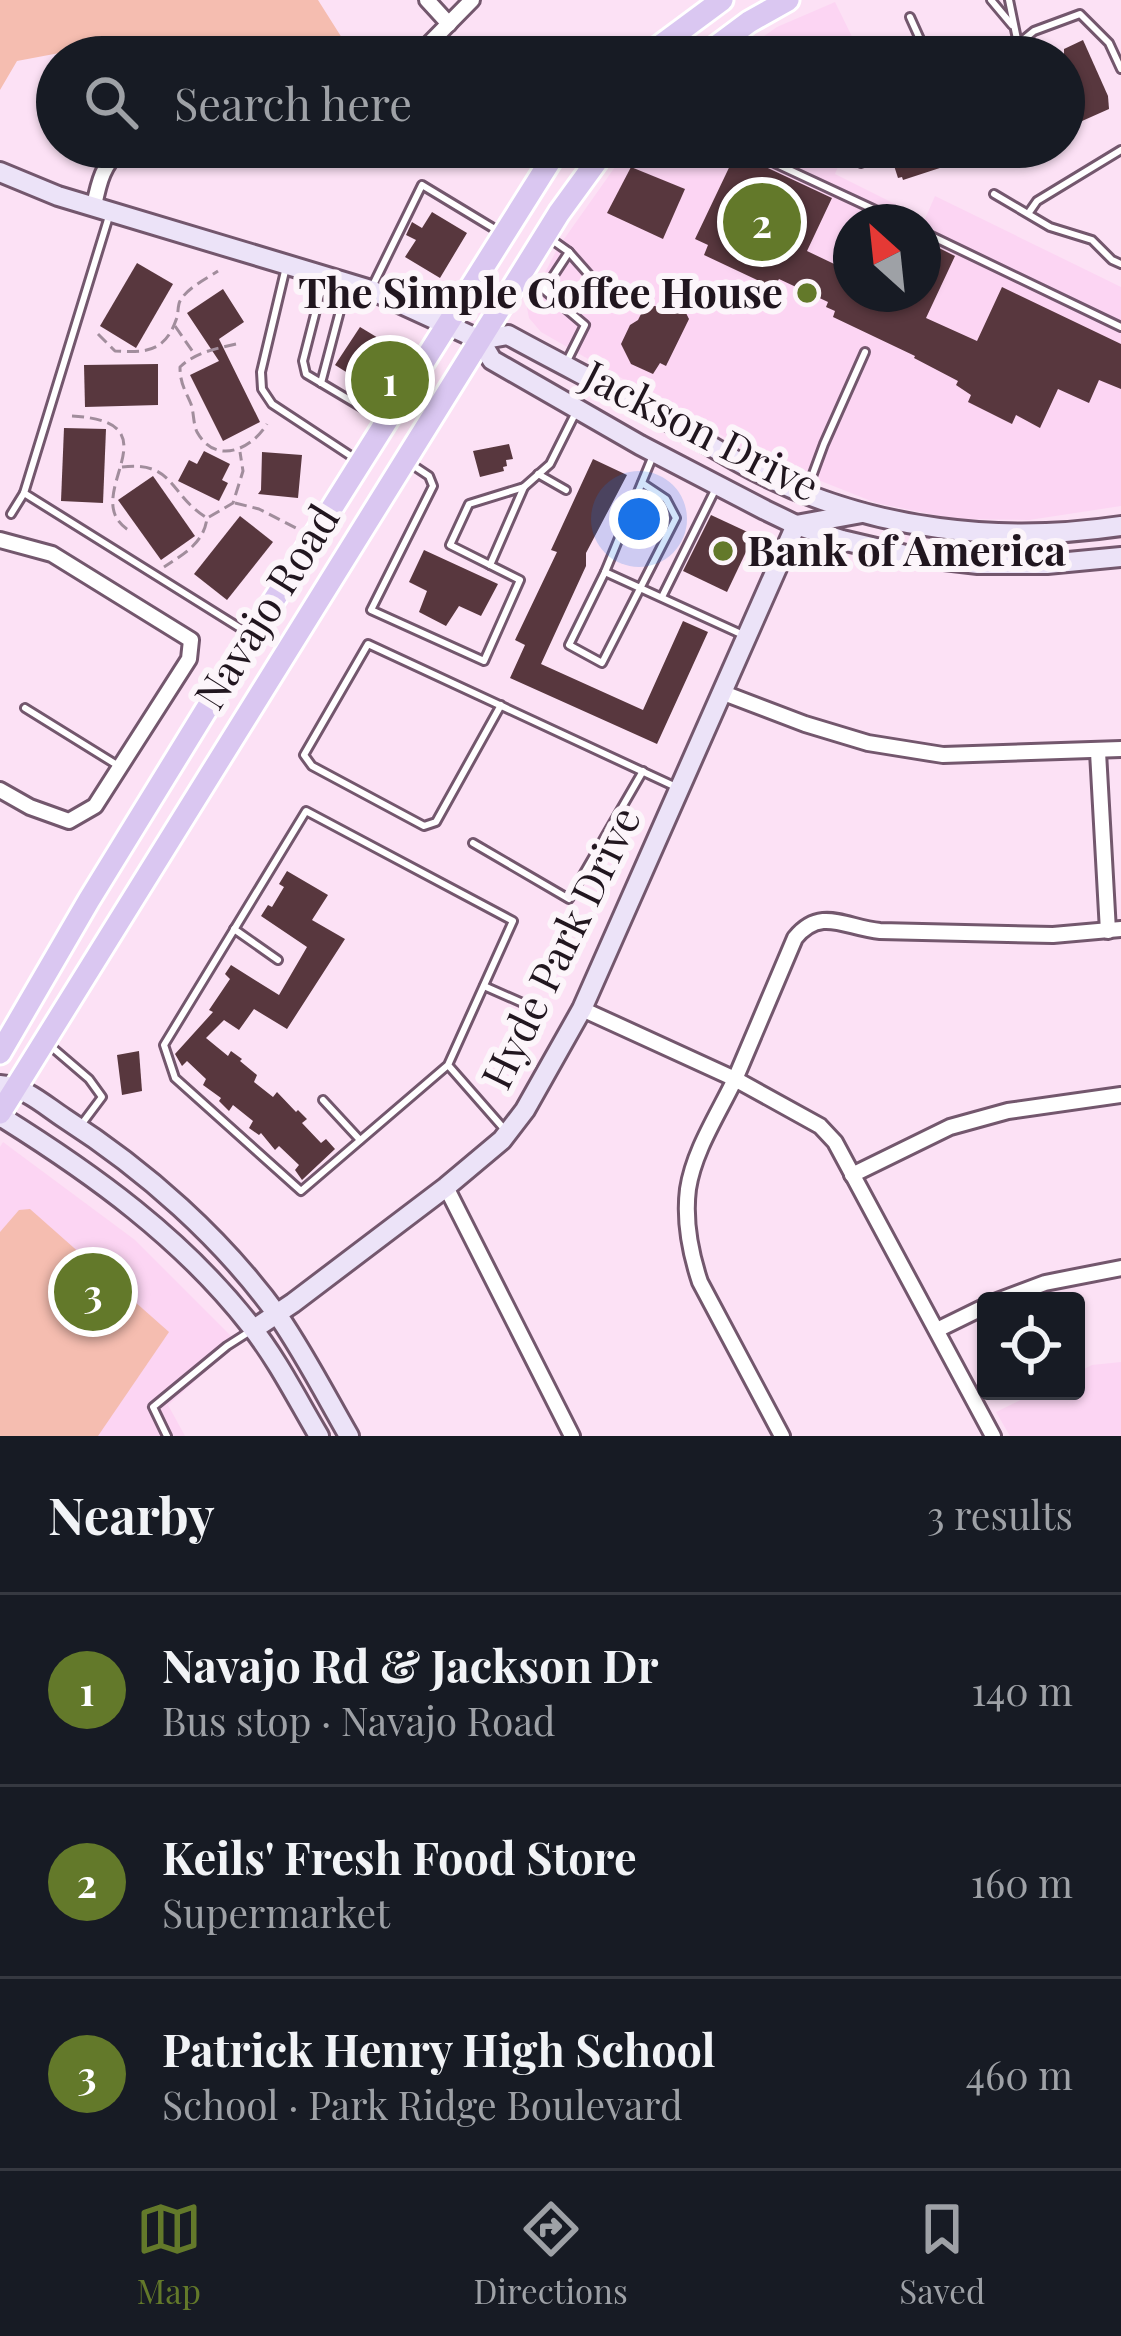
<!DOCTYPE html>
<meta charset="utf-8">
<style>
:root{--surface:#171b24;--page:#242831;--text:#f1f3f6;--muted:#9ea1a6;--line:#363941;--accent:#63792a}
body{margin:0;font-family:"Playfair Display",serif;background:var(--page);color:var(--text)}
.controls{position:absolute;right:36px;bottom:36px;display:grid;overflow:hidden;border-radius:12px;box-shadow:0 3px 9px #0004}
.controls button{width:108px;height:108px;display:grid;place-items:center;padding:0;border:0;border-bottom:3px solid var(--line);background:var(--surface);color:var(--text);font:60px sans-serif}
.compass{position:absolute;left:833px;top:204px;width:108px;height:108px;border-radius:50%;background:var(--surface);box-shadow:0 3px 9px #0004;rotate:333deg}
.you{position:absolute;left:639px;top:519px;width:42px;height:42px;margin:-30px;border:9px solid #fff;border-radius:50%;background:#1a73e8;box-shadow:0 0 0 18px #1a73e833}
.badge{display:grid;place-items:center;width:78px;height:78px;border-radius:50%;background:var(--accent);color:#fff;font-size:39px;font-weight:700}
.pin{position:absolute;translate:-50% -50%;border:6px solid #fff;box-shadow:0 3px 12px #0006}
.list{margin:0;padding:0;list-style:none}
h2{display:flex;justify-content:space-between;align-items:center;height:156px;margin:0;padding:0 48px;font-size:51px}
h2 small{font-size:39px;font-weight:400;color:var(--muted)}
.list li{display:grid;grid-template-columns:78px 1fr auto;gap:36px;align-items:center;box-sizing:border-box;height:192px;padding:0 48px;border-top:3px solid var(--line)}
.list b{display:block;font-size:45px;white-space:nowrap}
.list p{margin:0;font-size:39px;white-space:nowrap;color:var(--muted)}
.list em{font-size:39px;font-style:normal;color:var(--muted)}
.icon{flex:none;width:66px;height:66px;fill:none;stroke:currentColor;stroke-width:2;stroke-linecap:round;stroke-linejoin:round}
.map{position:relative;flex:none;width:1121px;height:1436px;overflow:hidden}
.search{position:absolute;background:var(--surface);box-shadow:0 3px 9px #0004;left:36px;right:36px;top:36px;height:132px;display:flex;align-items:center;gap:30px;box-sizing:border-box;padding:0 42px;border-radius:66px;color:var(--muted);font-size:45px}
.sheet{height:732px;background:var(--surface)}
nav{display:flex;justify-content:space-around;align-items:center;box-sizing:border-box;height:168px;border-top:3px solid var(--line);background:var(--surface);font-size:33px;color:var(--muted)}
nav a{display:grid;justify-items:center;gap:6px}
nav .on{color:var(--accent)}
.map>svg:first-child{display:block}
</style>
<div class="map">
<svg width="1121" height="1436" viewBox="0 0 1121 1436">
<rect width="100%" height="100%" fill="#fce1f5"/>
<g fill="#fcd5f3" fill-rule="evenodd">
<polygon points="835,2 862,57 734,57 777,27"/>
<path d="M633,147H846L835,174L925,219L935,196L1121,287V506L1029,520L954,519L876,503L756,455L541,332L529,318L527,308L557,249L615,167ZM851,222H923V294H851Z"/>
<polygon points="3,1142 135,1240 238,1343 168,1405 185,1436 0,1436 0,1147"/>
<polygon points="1121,1362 1121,1436 1010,1436 996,1412 1039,1391 1076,1391 1076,1373 1092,1365"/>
</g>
<g fill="#f5bdb0">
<polygon points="0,0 318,0 354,57 151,57 146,50 70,51 17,61 0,90"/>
<polygon points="30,1209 169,1332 98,1436 0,1436 0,1232 19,1210"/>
</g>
<g fill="#58373e">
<polygon points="1083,40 1108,96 1109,109 1064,129 1064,49"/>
<polygon points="888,147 997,147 998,149 903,180 902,177 898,178"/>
<polygon points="736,153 832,198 807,251 851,272 851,294 923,294 923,240 955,256 926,318 977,341 1002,287 1121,344 1121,389 1099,380 1089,403 1058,389 1040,428 1016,415 1012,424 968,402 971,395 956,385 958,381 914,358 915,356 833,317 835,311 826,307 828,302 779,279 774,288 704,255 708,245 695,239"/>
<polygon points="631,167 685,189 663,239 607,213"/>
<polygon points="432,212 467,233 440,278 405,257 416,240 406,235 412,222 422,228"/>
<polygon points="137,263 173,284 136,348 100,326"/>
<polygon points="223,289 244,322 219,339 260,422 223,441 190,375 219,361 187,313"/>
<polygon points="672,302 683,307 689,319 666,366 660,363 653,374 631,364 621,344 630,325 638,320 646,304 667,309"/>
<polygon points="360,327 398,350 373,389 335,365"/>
<polygon points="158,364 158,405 85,407 84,365"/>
<polygon points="64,428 106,429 103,503 61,501"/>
<polygon points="509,444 513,459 506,460 507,466 503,467 504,471 480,477 473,451"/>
<polygon points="204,451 230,464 222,480 228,483 219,501 178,481 189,460 197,464"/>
<polygon points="262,452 302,455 298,498 258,494 261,490"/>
<polygon points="593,459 627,475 586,553 586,566 541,664 643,710 683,621 708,632 657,744 510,678 525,645 515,640 557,552 551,550"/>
<polygon points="153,476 195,536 161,560 118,500"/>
<polygon points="711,515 754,535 727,592 683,571"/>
<polygon points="240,516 273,542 227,600 194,574"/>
<polygon points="424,550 498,584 481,616 459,606 446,626 419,612 427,591 409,582"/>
<polygon points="287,871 328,895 312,920 345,939 287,1029 254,1009 239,1030 224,1020 206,1038 228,1056 231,1051 242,1059 240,1061 257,1075 254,1082 273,1097 277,1092 296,1112 298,1110 307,1119 302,1123 321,1143 326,1139 335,1149 302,1180 295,1170 299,1165 279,1146 275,1150 261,1133 259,1135 249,1128 253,1121 233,1105 229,1111 219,1101 221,1098 203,1085 206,1079 187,1061 182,1066 175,1054 213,1012 209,1010 230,979 225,974 231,965 279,995 307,947 261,916 268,905 272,907 284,887 279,884"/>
<polygon points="139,1051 142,1091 122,1095 117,1055"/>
</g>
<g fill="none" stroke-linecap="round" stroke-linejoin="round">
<g stroke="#73576d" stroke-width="12">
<g id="lane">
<polyline points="991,0 1012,25"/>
<polyline points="910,17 928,57"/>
<polyline points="997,57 1018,44 1009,0"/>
<polyline points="1024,57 1018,44 1034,31 1080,14 1109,43 1121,69"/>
<polyline points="740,147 901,222"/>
<polyline points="658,160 666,147"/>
<polyline points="861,163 871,147"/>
<polyline points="994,194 1050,227 1092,240 1112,260 1121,264"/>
<polyline points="1030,211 1037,201 1121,150"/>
<polyline points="110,213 24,493 248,633"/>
<polyline points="923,232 1121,327"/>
<polyline points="548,237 569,252 544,290 585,325 566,363"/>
<polyline points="569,252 599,286"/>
<polyline points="286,267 261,372 262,389 272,404 357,460"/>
<polyline points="324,279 303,361 306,374 380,418"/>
<polyline points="372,287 422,185 498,231"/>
<polyline points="321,383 346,288"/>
<polyline points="408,462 429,476 433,486 371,610 484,661 520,580 450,545 469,504 524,487 550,464 575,414"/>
<polyline points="538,474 566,490"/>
<polyline points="642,483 666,499 676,518 602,663 569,645 605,572 741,634"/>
<polyline points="807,490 824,444 865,352"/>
<polyline points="11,514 24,493"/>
<polyline points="490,565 524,487"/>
<polyline points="605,572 652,458"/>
<polyline points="662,597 716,488"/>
<polyline points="501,705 436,822 424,826 312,766 304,755 368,644 676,787"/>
<polyline points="25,708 117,765"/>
<polyline points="473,843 569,899 643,771"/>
<polyline points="234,929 278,960"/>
<polyline points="484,986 534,1008"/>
<polyline points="47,1043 89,1079 102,1097 81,1125"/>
<polyline points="448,1065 301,1191 175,1078 164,1045 306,811 513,921 448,1065 505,1130"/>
<polyline points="323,1100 360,1140"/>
<polyline points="167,1436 153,1407 227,1346 252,1330"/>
</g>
</g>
<g stroke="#73576d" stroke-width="20">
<g id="street">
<polyline points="427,0 449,24"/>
<polyline points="416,57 472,0"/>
<path d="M94,206C99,181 103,165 122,147"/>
<polyline points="0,540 52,554 191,640 189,659 95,806 69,821 30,807 0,790"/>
<polyline points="721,692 805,724 868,743 943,755 1121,749"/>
<polyline points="1098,752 1108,931"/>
<polyline points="582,1009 735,1079 820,1126 835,1142 993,1436"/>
<polyline points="852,1175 950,1127 1008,1111 1121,1095"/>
<polyline points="446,1187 572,1436"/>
<polyline points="997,1301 1045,1283 1121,1268"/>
<polyline points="937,1330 986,1306"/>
<path d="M782,1436L700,1282C690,1252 684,1221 688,1189C694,1150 719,1113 736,1077C756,1031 775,984 795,938C821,906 846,928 880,931L1053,935L1121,929"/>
</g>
</g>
<g stroke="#73576d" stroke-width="24">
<g id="secondary">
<polyline points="0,172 58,196 371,290 480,340 492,360 640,445 765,510 796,525 842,540 910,556 978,564 1047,564 1121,557"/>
<path d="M480,340L508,335C559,363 611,389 661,417C696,436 729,459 765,476C875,530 1000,544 1121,526"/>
<path d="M0,1085C25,1087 43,1104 64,1118C145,1170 222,1238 279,1317C305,1355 326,1396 349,1436"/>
<path d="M0,1116C93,1174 182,1238 250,1325C277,1359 297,1399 319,1436"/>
<polyline points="254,1329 293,1303 446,1187 502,1140 525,1110 582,1009 796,525 862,513"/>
</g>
</g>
<g stroke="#fff" stroke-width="27">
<g id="primary">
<polyline points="645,57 722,0"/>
<polyline points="702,57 749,22 788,0"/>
<polyline points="0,1053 89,900 252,635 559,147"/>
<polyline points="0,1113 559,213 607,147"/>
</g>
</g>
<g stroke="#a18d9c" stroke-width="3" stroke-dasharray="12 6" stroke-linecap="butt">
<polyline points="175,326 193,352"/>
<path d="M98,334L115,351C145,353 165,352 176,320C179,314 177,307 180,301C187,288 206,279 218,271"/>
<path d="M236,344C215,349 196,352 180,367C180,383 185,390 191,404C194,413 193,423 197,432C216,466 252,449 267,424"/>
<path d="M72,416C182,422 74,498 130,531"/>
<path d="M122,467C175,461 169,495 207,518C204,543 184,554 164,567"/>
<polyline points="235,503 259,509 296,528"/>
<polyline points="209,517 233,503 243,471 240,452"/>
</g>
<use href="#lane" stroke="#fff" stroke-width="6"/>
<use href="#street" stroke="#fff" stroke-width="14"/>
<use href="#secondary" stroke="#ece3f8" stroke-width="18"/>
<use href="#primary" stroke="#dac7f1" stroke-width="21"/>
</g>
<g fill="#63792a" stroke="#fcf5fa" stroke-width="4.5">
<circle cx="807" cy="293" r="12"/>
<circle cx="723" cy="551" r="12"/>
</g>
<g text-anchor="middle" stroke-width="12" stroke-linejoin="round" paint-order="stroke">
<g font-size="42" font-weight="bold" fill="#21161f" stroke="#fcf5fa" text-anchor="end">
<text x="783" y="308">The Simple Coffee House</text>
<text x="747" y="566" text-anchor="start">Bank of America</text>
</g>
<g font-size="42" fill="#21161f" stroke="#fcf5fa">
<text transform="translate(701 431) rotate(27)" y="15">Jackson Drive</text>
<text transform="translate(267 607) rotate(-58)" y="15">Navajo Road</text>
<text transform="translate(561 948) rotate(-64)" y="15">Hyde Park Drive</text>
</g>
</g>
</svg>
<div class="controls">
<button><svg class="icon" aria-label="locate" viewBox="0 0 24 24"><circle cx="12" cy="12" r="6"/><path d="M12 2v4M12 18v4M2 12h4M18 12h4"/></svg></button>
</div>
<svg class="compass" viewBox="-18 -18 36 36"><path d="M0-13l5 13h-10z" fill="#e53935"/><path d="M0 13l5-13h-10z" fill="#9ea1a6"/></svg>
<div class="you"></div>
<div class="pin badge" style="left:390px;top:380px">1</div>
<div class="pin badge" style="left:762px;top:222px">2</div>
<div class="pin badge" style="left:93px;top:1292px">3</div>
<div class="search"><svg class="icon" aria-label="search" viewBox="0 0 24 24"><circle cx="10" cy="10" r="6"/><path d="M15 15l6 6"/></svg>Search here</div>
</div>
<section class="sheet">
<h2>Nearby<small>3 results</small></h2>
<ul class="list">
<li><span class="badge">1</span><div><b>Navajo Rd &amp; Jackson Dr</b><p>Bus stop · Navajo Road</p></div><em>140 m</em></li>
<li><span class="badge">2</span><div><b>Keils' Fresh Food Store</b><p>Supermarket</p></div><em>160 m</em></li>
<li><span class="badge">3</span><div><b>Patrick Henry High School</b><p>School · Park Ridge Boulevard</p></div><em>460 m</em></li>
</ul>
</section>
<nav>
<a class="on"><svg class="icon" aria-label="map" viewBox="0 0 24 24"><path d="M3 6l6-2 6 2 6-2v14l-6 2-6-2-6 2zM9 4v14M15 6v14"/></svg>Map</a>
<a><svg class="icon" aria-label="directions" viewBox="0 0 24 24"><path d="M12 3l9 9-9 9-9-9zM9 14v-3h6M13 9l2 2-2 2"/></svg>Directions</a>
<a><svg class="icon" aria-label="saved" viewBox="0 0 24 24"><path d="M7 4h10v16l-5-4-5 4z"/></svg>Saved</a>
</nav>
